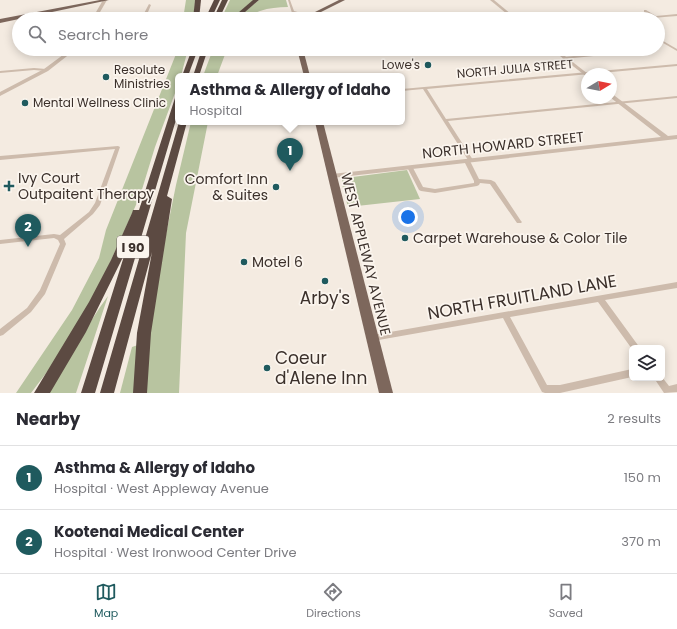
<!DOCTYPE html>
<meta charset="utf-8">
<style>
:root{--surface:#fff;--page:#f7f7f7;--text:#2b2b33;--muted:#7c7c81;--line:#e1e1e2;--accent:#1f5a5e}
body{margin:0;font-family:Poppins,sans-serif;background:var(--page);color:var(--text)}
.controls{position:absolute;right:12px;bottom:12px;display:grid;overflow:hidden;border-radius:6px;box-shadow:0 2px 10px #0003}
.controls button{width:36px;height:36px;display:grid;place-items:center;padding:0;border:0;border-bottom:1px solid var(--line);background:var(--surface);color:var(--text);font:20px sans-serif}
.compass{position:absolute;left:581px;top:68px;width:36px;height:36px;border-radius:50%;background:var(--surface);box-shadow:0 2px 10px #0003;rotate:80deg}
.you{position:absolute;left:408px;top:217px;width:14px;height:14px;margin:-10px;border:3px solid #fff;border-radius:50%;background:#1a73e8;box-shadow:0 0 0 6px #1a73e833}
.badge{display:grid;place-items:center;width:26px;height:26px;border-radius:50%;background:var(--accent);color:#fff;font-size:13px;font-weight:700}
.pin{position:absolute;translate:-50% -33px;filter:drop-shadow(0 1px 2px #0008)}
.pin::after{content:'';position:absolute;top:21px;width:14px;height:12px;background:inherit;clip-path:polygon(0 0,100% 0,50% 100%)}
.popup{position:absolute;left:175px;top:73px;width:230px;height:52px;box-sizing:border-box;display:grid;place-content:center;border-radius:6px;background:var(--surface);filter:drop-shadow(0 1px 3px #0005);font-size:13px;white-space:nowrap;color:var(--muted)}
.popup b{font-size:15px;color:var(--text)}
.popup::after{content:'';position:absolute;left:50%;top:100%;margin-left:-8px;border:8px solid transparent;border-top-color:var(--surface)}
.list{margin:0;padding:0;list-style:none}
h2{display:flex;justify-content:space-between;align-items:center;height:52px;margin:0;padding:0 16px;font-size:17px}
h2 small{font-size:13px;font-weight:400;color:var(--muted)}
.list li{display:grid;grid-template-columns:26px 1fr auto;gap:12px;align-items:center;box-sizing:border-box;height:64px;padding:0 16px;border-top:1px solid var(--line)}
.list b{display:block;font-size:15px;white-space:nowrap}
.list p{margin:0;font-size:13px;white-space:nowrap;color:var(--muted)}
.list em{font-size:13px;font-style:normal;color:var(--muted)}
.icon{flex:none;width:22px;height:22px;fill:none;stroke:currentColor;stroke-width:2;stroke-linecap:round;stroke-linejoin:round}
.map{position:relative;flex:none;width:677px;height:393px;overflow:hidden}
.search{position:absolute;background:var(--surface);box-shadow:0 2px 10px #0003;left:12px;right:12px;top:12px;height:44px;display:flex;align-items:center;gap:10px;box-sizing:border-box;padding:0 14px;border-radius:22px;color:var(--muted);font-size:15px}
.sheet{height:180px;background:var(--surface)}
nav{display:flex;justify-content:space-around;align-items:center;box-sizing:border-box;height:56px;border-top:1px solid var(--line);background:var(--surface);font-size:11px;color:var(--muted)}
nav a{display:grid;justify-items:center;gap:2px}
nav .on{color:var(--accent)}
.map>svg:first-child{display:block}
</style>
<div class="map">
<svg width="677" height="393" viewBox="0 0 677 393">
<rect width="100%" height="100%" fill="#f4ebe1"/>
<g fill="#b8c4a0">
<polygon points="186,0 195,0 194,19 183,19"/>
<polygon points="230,0 254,0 232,19 221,19"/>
<path d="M259,0H286L288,7C278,7 269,8 260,11C249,15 249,19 236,19Z"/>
<polygon points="178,49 188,49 181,76 178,76 178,85 155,147 140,196 89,309 56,360 31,393 16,393 72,310 99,258 106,230"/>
<polygon points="213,49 227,49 217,76 203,76"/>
<polygon points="191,122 208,122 186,233 179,393 146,393 152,304 176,185"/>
<polygon points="407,170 420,199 348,207 342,184 342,180 345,178"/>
<path d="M108,296L76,393H46C68,362 85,327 108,296Z"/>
<polygon points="138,345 134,393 120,393 132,347"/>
</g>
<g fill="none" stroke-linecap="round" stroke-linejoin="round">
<g fill="#cdbbac" fill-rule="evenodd">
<polygon points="288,0 290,0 294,11 308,15 308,17 292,13"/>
<polygon points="149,4 151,5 145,19 141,19"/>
<polygon points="644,10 646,10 656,16 677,14 677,16 639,19 626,19 628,18 652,16 644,12"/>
<polygon points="581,15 583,15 589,19 585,19 581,17"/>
<polygon points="658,38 677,49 677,51 658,40"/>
<polygon points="626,49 631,49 623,53 564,59 562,58 564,57 622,51"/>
<polygon points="677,64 677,66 427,89 446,119 677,96 677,98 448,121 473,160 473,161 470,161 479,179 491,180 495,182 521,221 522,222 521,223 517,223 490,184 480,183 479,185 477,186 435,193 421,191 419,190 407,167 408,166 412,166 423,187 435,189 474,183 474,181 464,161 465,160 468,160 423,89 402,91 402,89"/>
<polygon points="34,68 46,69 48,70 46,71 34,70 0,73 0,71"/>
<polygon points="118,146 120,147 100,205 93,214 64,239 66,244 45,294 31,312 3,335 0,336 0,329 27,308 40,290 60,244 58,240 54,238 0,244 0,240 54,234 60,235 89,212 95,203 115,149 0,160 0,156"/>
<polygon points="677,282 677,288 605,300 640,348 632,349 598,302 510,317 547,385 560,385 632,369 632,377 560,393 545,393 542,392 503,318 373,341 370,340 369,338 370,336 373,335"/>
<polygon points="662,377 669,386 677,384 677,392 664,393 654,378 662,378"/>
</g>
<g fill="#cdbbac" fill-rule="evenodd">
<polygon points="103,0 107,0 96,19 92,19"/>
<polygon points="490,0 494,0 517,19 513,19"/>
<polygon points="71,49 76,49 48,71 0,96 0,92 44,69"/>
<polygon points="551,49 556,49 588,74 587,77"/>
<polygon points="611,93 668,136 677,135 677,139 332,178 329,176 332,174 661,137 611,98"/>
</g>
<g fill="#7d675c" fill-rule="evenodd">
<polygon points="100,0 109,0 0,23 0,19"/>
<polygon points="339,0 345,0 307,19 301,19"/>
<polygon points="297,49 303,49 310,76 304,76"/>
<polygon points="315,122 323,122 393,393 379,393"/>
</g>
<g fill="#5c4a42" fill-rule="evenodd">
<polygon points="195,0 201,0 199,19 193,19"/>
<polygon points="214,0 220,0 211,19 205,19"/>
<polygon points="222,0 228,0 219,19 213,19"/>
<polygon points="253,0 259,0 237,19 231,19"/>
<polygon points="192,49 198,49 188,76 182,76"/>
<polygon points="202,49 208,49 199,76 193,76"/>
<polygon points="175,98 178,98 178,113 95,393 81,393 125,253 86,332 50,393 34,393 89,302 111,260 132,213 133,210 139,210"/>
<polygon points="179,122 187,122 167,196 172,199 151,333 147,393 133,393 137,333 152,252 114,393 100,393"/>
</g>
</g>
<g fill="#1f5a5e" stroke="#fbf5ee" stroke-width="1.5">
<circle cx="428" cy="65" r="4"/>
<circle cx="106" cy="77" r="4"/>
<circle cx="25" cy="103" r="4"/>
<path d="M7 180h4v4h4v4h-4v4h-4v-4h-4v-4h4z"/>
<circle cx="276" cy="187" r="4"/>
<circle cx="405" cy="238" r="4"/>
<circle cx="244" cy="262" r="4"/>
<circle cx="325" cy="281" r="4"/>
<circle cx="267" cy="368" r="4"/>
</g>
<g text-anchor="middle" stroke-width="3.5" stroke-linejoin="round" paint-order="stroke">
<g font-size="12" fill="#3b302b" stroke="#fbf5ee" text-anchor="start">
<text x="420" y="69" text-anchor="end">Lowe's</text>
<text x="114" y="74">Resolute<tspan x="114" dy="14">Ministries</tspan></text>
<text x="33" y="107">Mental Wellness Clinic</text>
</g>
<g font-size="12" fill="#3b302b" stroke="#fbf5ee">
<text transform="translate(515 69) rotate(-5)" y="4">NORTH JULIA STREET</text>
</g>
<rect fill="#fbf5ee" stroke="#756b66" stroke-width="1" x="117" y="236" width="32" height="22" rx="3"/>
<g font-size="13" font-weight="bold" fill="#3b302b">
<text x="133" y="252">I 90</text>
</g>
<g font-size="14" fill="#3b302b" stroke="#fbf5ee">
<text transform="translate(503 145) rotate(-6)" y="5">NORTH HOWARD STREET</text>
<text transform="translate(366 254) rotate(76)" y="5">WEST APPLEWAY AVENUE</text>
</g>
<g font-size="14" fill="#3b302b" stroke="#fbf5ee" text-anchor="start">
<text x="18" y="183">Ivy Court<tspan x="18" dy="16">Outpaitent Therapy</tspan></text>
<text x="268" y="184" text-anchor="end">Comfort Inn<tspan x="268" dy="16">&amp; Suites</tspan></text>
<text x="413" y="243">Carpet Warehouse &amp; Color Tile</text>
<text x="252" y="267">Motel 6</text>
</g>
<g font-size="17" fill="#3b302b" stroke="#fbf5ee">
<text transform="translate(522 297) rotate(-10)" y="6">NORTH FRUITLAND LANE</text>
</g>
<g font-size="17" fill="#3b302b" stroke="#fbf5ee">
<text x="325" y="304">Arby's</text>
<text x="275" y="364" text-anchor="start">Coeur<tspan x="275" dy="20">d'Alene Inn</tspan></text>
</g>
</g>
</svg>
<div class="controls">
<button><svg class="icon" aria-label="layers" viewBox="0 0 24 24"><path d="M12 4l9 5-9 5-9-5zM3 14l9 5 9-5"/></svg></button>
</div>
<svg class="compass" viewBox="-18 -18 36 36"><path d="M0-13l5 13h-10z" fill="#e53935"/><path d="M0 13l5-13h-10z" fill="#7c7c81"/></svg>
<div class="you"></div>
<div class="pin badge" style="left:290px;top:171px">1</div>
<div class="popup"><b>Asthma &amp; Allergy of Idaho</b>Hospital</div>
<div class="pin badge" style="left:28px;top:247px">2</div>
<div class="search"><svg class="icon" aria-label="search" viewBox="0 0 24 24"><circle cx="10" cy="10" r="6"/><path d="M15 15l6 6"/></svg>Search here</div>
</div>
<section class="sheet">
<h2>Nearby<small>2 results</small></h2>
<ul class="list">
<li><span class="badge">1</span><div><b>Asthma &amp; Allergy of Idaho</b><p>Hospital · West Appleway Avenue</p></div><em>150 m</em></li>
<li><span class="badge">2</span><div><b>Kootenai Medical Center</b><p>Hospital · West Ironwood Center Drive</p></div><em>370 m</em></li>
</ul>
</section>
<nav>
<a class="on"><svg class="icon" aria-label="map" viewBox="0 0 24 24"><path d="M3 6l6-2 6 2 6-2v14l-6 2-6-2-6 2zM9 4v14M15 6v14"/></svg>Map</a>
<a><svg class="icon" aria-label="directions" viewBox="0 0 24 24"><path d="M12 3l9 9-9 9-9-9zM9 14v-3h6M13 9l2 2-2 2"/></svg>Directions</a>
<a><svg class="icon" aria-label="saved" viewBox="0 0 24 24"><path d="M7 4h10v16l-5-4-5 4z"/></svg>Saved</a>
</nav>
